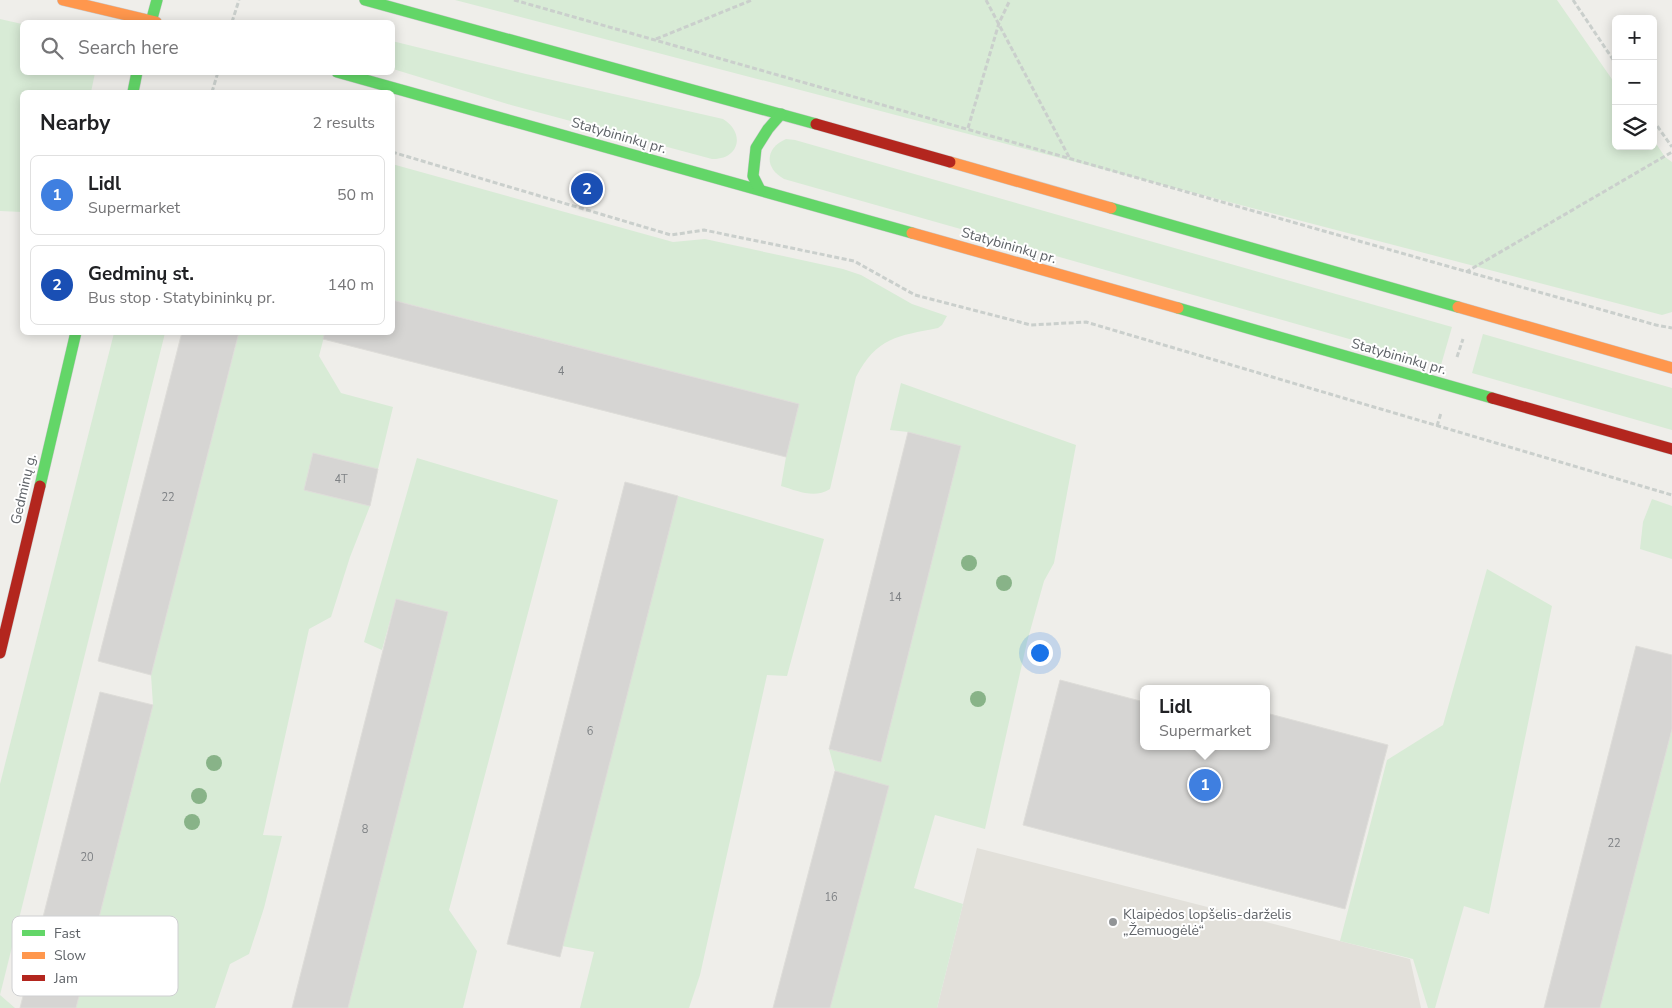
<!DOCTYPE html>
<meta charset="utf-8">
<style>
:root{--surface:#fff;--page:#f2f2f2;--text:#202124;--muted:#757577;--line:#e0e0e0;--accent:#919496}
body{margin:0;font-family:"Nunito Sans",sans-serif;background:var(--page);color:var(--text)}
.controls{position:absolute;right:15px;top:15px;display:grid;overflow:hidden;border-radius:8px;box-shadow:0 2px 12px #0003}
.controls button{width:45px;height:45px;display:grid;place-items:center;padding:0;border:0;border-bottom:1px solid var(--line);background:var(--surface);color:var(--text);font:25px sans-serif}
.you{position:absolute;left:1039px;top:652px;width:18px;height:18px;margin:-12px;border:4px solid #fff;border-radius:50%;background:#1a73e8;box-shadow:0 0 0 8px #1a73e833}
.badge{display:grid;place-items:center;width:32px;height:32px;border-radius:50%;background:var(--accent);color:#fff;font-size:16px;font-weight:700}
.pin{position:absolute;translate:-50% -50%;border:2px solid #fff;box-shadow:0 1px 5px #0006}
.popup{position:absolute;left:1140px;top:685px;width:130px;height:65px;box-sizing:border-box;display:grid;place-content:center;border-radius:8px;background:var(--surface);filter:drop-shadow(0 1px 4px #0005);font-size:16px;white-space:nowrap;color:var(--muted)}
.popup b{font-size:19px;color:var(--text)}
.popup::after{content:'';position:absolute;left:50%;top:100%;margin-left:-10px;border:10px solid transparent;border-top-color:var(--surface)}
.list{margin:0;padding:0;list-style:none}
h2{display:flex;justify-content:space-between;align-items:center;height:65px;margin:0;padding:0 20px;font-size:21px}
h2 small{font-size:16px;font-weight:400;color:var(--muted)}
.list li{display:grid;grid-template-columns:32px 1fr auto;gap:15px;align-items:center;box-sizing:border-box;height:80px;margin:0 10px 10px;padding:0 10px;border:1px solid var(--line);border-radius:8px}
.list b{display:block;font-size:19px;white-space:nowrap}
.list p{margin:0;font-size:16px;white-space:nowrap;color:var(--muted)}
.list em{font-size:16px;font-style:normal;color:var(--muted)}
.icon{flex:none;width:28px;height:28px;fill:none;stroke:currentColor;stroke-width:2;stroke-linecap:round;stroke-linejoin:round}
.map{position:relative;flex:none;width:1672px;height:1008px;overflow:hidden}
.search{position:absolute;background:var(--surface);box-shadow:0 2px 12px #0003;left:20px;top:20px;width:375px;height:55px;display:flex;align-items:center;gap:12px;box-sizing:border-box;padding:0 18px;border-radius:8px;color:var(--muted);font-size:19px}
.panel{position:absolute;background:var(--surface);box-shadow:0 2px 12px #0003;left:20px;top:90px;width:375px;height:245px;border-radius:8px}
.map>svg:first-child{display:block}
</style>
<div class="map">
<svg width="1672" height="1008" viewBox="0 0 1672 1008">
<rect width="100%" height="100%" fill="#efeeea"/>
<polygon fill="#e2e0da" points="977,848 1410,959 1421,1008 937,1008"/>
<g fill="#d8ebd6">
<polygon points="455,0 1557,0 1616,85 1616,146 1653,146 1653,139 1665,157 1672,162 1672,312 1662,315"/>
<polygon points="0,19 22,24 22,72 95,73 91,92 22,92 22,212 0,211"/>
<path d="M392,41L526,74L723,119C746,133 739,160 712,159L511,105L393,69Z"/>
<path d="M786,139L795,140L1452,327L1441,365L784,179C764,168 765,148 786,139Z"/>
<path d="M392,164L673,242L705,239L843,269L861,275L912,304L947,316L942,325L938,328C898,336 877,337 856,377L830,489C814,499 798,491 781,486L786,457L799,404L393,300Z"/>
<polygon points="114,333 165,333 0,995 15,1008 0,1008 0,784"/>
<polygon points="239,333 325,333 319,356 341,393 393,407 378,469 313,453 304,490 370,506 350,557 331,617 309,629 263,835 282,836 264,908 249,954 230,964 215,1008 76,1008 153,705 151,675"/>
<polygon points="1483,334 1672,388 1672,430 1472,373"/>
<polygon points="901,383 1076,445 1054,563 1044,581 1027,642 985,829 935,815 914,888 963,904 937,1008 830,1008 835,771 829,749 881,762 961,446 908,432 890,430"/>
<polygon points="417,458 558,500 449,910 477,951 463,1008 348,1008 448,612 396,599 382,650 364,642"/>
<polygon points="678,496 824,539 787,676 767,675 700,975 689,1008 580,1008 594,952 562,946"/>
<polygon points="1652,499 1672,506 1672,559 1640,549 1643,522"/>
<polygon points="1487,569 1552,606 1489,914 1464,906 1435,1008 1428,1008 1413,959 1340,941 1387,760 1443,725"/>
<polygon points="1672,729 1672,1008 1600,1008"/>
</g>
<g fill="#d6d5d3" stroke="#deddd9">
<polygon points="392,300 799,404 786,457 323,339 325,332 392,332"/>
<polygon points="182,332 239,332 151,675 98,661"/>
<polygon points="908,432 961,446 881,762 829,749"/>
<polygon points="313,453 378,469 370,506 304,490"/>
<polygon points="625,482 678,496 560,957 507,944"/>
<polygon points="396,599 448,612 348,1008 292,1008"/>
<polygon points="1636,646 1672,655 1672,729 1600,1008 1544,1008"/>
<polygon points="1060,680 1144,702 1144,746 1266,746 1266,713 1388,745 1345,909 1023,825"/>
<polygon points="100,692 153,705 76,1008 20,1008"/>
<polygon points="835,771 889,786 830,1008 773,1008"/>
</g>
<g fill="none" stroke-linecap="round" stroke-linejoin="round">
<g stroke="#cacacb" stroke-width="12">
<g id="fast">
<polyline points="365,0 816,124"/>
<polyline points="151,22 157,0"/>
<polyline points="337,72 912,233"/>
<polyline points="133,92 137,72"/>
<polyline points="760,190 753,176 756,148 768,129 781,114"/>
<polyline points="1111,208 1458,307"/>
<polyline points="1178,308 1492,398"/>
<polyline points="40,486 76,332"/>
</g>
</g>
<g stroke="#cacacb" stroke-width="12">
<g id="slow">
<polyline points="63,0 156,22"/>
<polyline points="950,162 1111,208"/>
<polyline points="912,233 1178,308"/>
<polyline points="1458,307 1672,368"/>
</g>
</g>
<g stroke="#cacacb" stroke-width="12">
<g id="jam">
<polyline points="816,124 950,162"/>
<polyline points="1492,398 1672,449"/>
<polyline points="0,653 40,486"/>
</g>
</g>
<g stroke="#cacfcc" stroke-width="3" stroke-dasharray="5 2.5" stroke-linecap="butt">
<path d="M514,0C895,108 1275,218 1656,325L1672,328"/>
<polyline points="986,0 1069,157"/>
<polyline points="1573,0 1616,64"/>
<polyline points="232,22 239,0"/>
<polyline points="656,39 752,0"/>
<polyline points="212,92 218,72"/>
<polyline points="1653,120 1672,147"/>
<polyline points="968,128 999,23 1010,0"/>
<polyline points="392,152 671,235 704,230 854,261 915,295 1031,325 1086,322 1672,495"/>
<polyline points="1466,272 1672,152"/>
<polyline points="1457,357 1463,339"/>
<polyline points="1437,426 1441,413"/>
</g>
<use href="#fast" stroke="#63d668" stroke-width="11"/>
<use href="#slow" stroke="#ff974d" stroke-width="11"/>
<use href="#jam" stroke="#b3261e" stroke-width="11"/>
</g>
<g fill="#88b388">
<circle cx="969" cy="563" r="8"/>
<circle cx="1004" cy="583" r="8"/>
<circle cx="978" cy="699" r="8"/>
<circle cx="214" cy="763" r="8"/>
<circle cx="199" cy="796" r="8"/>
<circle cx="192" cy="822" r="8"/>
</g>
<circle fill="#919496" stroke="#fff" stroke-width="2" cx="1113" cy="922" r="5"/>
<g text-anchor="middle" stroke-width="4" stroke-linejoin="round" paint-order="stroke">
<g font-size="11" fill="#7e8184">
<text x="561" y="375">4</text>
<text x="341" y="483">4T</text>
<text x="168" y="501">22</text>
<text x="895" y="601">14</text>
<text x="590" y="735">6</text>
<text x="365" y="833">8</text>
<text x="1614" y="847">22</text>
<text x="87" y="861">20</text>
<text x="831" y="901">16</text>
</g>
<g font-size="14" fill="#5f6368" stroke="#fff">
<text transform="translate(619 135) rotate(16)" y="5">Statybininkų pr.</text>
<text transform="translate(1009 245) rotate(16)" y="5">Statybininkų pr.</text>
<text transform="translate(1399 356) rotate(16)" y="5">Statybininkų pr.</text>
<text transform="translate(23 489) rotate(-77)" y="5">Gedminų g.</text>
</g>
<g font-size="14" fill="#5f6368" stroke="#fff" text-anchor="start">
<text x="1123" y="919">Klaipėdos lopšelis-darželis<tspan x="1123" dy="16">„Žemuogėlė“</tspan></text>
</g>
</g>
<rect x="12" y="916" width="166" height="80" rx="8" fill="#fff" stroke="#cfd0d2" stroke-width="1"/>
<rect x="22" y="930" width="23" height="6" fill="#63d668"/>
<rect x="22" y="952" width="23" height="7" fill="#ff974d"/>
<rect x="22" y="975" width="23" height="6" fill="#b3261e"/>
<g font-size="14" fill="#5f6368">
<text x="54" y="938">Fast</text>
<text x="54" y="960">Slow</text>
<text x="54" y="983">Jam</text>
</g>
</svg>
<div class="controls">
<button>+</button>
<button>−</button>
<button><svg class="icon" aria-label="layers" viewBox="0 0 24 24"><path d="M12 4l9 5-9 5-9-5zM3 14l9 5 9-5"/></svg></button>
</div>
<div class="you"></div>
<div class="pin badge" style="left:1205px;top:785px;background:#3f7fe0">1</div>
<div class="popup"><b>Lidl</b>Supermarket</div>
<div class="pin badge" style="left:587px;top:189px;background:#1a4fb4">2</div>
<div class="search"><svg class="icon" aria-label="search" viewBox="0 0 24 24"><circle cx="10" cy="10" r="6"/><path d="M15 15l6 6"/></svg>Search here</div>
<section class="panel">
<h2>Nearby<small>2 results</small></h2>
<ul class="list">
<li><span class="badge" style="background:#3f7fe0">1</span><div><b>Lidl</b><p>Supermarket</p></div><em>50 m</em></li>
<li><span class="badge" style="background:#1a4fb4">2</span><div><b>Gedminų st.</b><p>Bus stop · Statybininkų pr.</p></div><em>140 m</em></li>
</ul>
</section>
</div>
